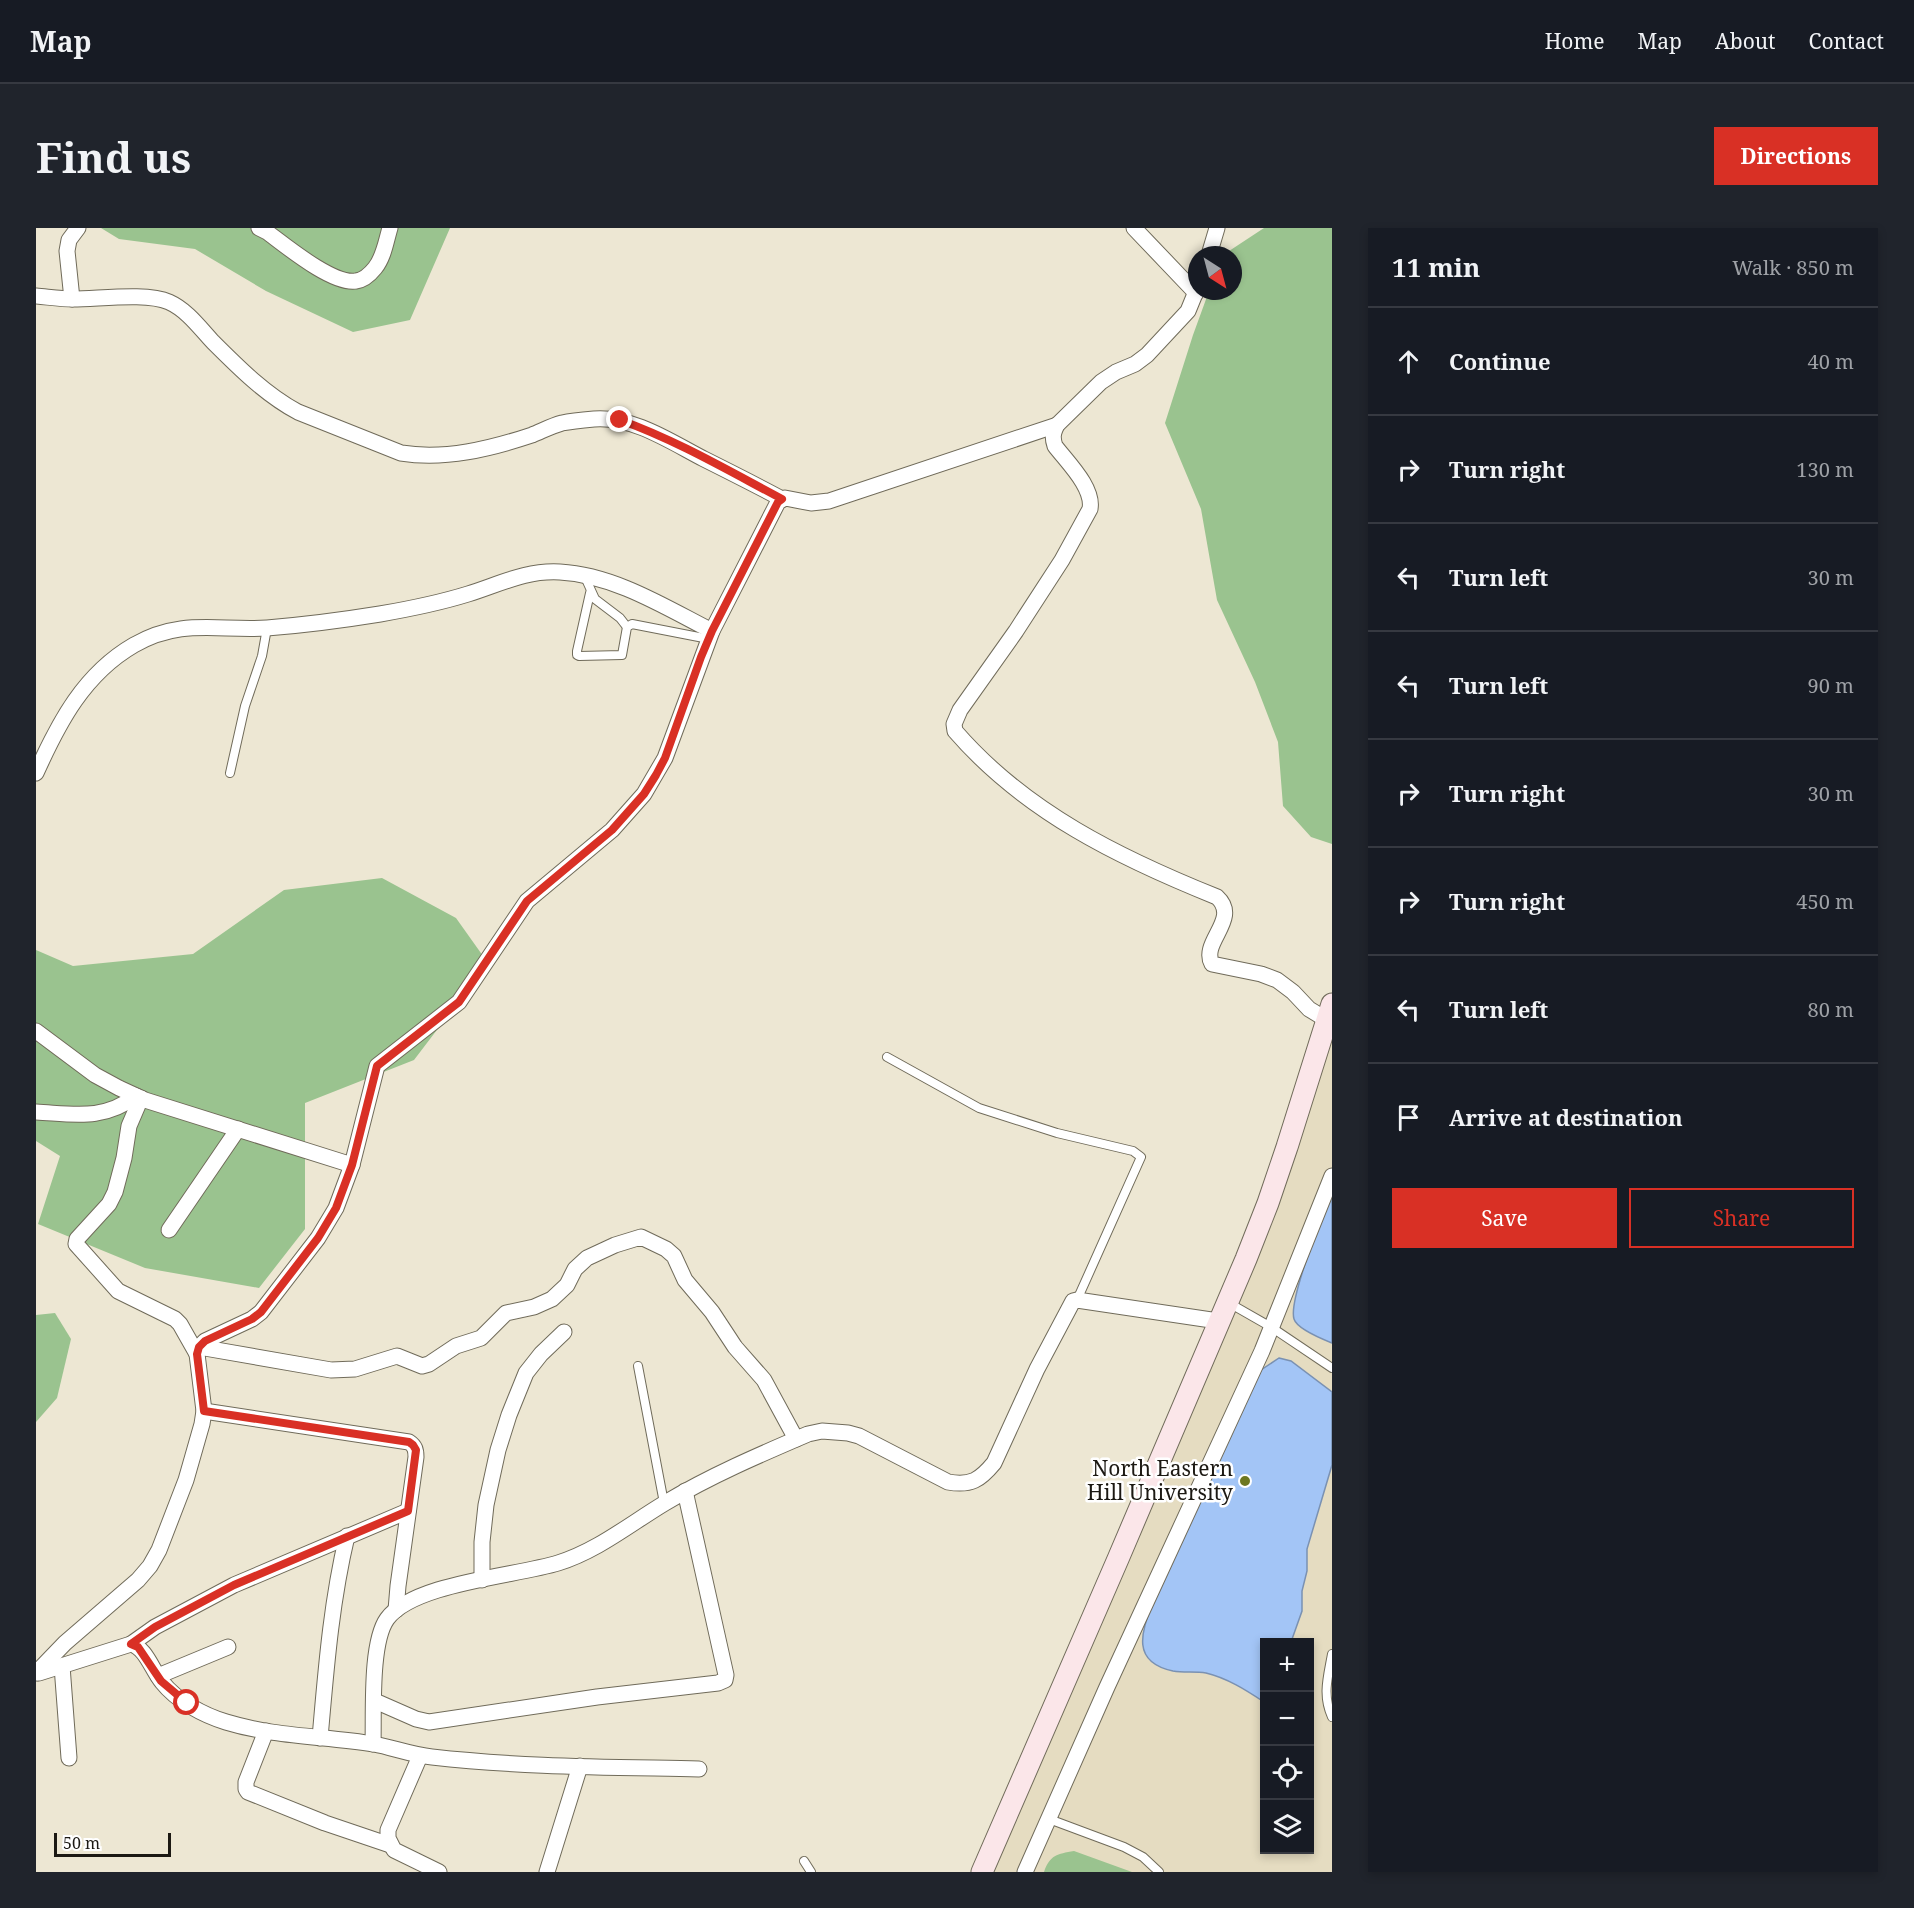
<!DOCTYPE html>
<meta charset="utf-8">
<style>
:root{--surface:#171b24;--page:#20242c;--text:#f1f3f6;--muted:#9ea1a6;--line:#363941;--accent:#d93025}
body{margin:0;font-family:"Noto Serif",serif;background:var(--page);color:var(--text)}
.controls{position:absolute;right:18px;bottom:18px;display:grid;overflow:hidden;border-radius:0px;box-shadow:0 3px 9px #0003}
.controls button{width:54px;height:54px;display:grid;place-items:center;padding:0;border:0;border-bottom:2px solid var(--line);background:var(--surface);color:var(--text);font:30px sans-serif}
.compass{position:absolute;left:1152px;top:18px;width:54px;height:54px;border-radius:50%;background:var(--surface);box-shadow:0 3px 9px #0003;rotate:144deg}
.scale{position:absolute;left:18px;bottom:15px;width:117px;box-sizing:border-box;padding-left:6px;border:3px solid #1c1913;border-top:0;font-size:16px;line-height:21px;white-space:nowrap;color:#1c1913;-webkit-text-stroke:4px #fff;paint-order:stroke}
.stop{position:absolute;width:18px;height:18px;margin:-14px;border:4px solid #d93025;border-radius:50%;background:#fff}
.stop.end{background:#d93025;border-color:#fff;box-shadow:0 2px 6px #0008}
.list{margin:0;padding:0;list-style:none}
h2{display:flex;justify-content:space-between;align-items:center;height:78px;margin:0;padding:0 24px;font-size:26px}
h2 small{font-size:20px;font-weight:400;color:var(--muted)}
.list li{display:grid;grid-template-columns:39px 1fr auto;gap:18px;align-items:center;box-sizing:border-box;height:108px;padding:0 24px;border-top:2px solid var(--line)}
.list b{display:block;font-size:22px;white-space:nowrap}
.list em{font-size:20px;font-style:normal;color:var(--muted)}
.actions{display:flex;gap:12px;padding:18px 24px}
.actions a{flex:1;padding:14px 0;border:2px solid var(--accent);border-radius:0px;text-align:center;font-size:21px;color:var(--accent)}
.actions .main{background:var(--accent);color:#fff}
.icon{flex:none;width:33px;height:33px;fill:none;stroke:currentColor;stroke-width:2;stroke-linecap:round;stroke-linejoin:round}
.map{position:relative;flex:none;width:1296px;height:1644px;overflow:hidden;border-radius:0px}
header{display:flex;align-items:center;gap:36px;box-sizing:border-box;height:84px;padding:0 30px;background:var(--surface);border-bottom:2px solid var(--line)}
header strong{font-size:28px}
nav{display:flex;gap:33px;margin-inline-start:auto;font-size:21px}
.intro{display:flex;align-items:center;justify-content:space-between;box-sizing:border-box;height:144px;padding:0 36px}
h1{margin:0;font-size:42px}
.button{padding:15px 27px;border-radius:0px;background:var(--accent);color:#fff;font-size:21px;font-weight:700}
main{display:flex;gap:36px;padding:0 36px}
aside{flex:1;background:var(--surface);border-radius:0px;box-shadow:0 3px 9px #0003}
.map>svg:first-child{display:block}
</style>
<header>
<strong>Map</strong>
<nav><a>Home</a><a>Map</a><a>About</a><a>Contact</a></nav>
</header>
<div class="intro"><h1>Find us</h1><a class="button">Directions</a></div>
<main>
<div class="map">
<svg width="1296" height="1644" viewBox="0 0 1296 1644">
<rect width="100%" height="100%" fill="#ede7d3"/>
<path fill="#e5dcc1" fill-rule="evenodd" d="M1296,800V1644H954ZM1228,1414H1274V1622H1228Z"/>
<g fill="#9ac38f">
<polygon points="65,0 414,0 374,92 317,104 230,63 159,21 83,11"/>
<polygon points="1228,0 1296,0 1296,616 1275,609 1247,578 1242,514 1219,454 1181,372 1165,281 1129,195 1157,107 1173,63 1197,63 1197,27 1187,27"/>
<polygon points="346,650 420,690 452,735 378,832 269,875 269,1001 223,1060 109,1040 2,996 24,928 0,913 0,722 37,738 157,726 248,662"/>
<polygon points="19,1085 35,1111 21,1170 0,1194 0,1087"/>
<path d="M1038,1623L1096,1644H1008C1014,1627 1021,1626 1038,1623Z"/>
</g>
<g fill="#a3c5f6" stroke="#7a91b2" stroke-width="1.5">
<path d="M1296,962V1115C1286,1111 1261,1101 1258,1091C1252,1072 1288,985 1296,962Z"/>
<path d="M1243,1130L1255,1133L1296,1164V1237L1271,1321V1343L1266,1363V1383L1255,1414H1228V1474C1210,1462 1191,1450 1170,1445C1159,1443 1148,1445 1137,1443C1091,1433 1108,1399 1119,1368L1225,1142Z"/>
</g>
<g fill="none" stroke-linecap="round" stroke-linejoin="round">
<g stroke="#706b5a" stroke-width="10">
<g id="lane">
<polyline points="549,349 559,371 584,390 591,399"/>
<polyline points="554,365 541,423 541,427 543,428 586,427 591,399 596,396 673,411"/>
<polyline points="194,545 209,478 226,428 231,400"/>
<polyline points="851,829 943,880 1021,905 1097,923 1105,929 1041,1072"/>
<polyline points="1193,1075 1235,1099 1296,1140"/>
<polyline points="602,1138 628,1275"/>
<path d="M1296,1426C1292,1449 1286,1467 1296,1489"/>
<polyline points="1013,1591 1088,1619 1107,1629 1123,1644"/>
<polyline points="768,1633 775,1644"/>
</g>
</g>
<g stroke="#706b5a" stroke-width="17">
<g id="street">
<path d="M223,0L231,4C250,18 297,57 320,53C328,52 335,45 339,40C348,29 350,13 354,0"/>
<polyline points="1098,0 1160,65"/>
<polyline points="1173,27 1181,0"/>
<path d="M1161,61L1152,83L1111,127L1099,136L1080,144L1065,154L1021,197C1017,205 1016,209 1019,218C1032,235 1058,260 1054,281L1026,332L980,403L924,482L918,496L919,503C989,584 1084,630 1181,669C1205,691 1164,714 1176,736L1225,746L1241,752L1257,764L1273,781L1291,792"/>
<path d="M0,68C12,69 25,71 37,71C63,71 111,64 133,74C151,82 164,100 177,114C203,140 230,167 262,184L365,225C409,232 454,221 496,207C506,203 515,198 526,195C536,193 547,192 558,191C597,188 635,214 668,231C694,244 720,257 746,271"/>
<polyline points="36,71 31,23 33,12 42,0"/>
<path d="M0,545C23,494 48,446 98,417C145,390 181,403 231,400C268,397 307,392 344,386C373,381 403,375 432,366C464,356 490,342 524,344C578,347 629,379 676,403"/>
<polyline points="0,803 59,847 83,860 109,872 316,937"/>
<polyline points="105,870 93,898 88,930 79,964 73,976 41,1011 40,1016 82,1063 139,1091 144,1096 161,1126"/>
<path d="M0,884C38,886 67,893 100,868"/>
<polyline points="133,1002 202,901"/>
<polyline points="163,1119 295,1142 319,1141 361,1128 386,1138 393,1136 420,1118 445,1110 470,1085 498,1079 516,1071 531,1057 539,1041 551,1030 579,1017 605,1009 630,1021 638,1028 649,1052 676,1084 699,1119 728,1152 760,1211"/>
<path d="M168,1183L373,1214C379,1218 380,1222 380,1229L362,1358L360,1382"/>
<polyline points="446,1352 446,1314 450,1277 462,1222 473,1187 490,1145 505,1126 528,1104"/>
<polyline points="95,1416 119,1399 198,1357 372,1283"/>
<polyline points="26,1438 33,1530"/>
<polyline points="0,1445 29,1415 102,1352 114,1338 123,1322 150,1252 166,1196 168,1183 161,1126 163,1119 169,1113 216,1091 225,1084 282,1010 300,980 316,937 341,838 423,774 491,673 576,602 608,566 629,530 676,403 742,274 749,270 775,275 793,273 1021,197"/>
<path d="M3,1445L95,1416C110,1420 116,1442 126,1454C141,1473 167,1487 190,1494C239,1509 289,1508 338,1516C358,1520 376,1527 396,1529C484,1539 574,1539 663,1541"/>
<polyline points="122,1448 192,1419"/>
<polyline points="339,1473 380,1491 393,1494 561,1469 682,1455 689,1452 690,1447 649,1263"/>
<polyline points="230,1503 210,1554 210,1561 212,1564 289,1595 354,1617"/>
<path d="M284,1510C290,1442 295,1375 311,1308"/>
<path d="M337,1516C338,1485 334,1415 351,1391C377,1355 480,1348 522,1335C561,1323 594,1296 629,1275C674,1248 723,1227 772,1206L786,1203L812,1205L823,1208L912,1254C935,1258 944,1252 958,1235L1001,1141L1037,1073L1041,1072L1182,1093"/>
<polyline points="384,1528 352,1602 352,1610 358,1622 403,1644"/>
<polyline points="511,1644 544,1538"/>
<polyline points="989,1644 1071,1459 1226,1123 1296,948"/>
</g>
</g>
<g stroke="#706b5a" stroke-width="23">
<polyline id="secondary" points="946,1644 1082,1331 1210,1031 1232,975 1251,919 1296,776"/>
</g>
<use href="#lane" stroke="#fff" stroke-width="8"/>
<use href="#street" stroke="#fff" stroke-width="15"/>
<use href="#secondary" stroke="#fbe6e9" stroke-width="21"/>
</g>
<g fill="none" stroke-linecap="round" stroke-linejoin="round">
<path stroke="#d93025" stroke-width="8" d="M151,1475L125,1453L102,1419L95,1416L119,1399L198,1357L372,1283L380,1222L377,1217L373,1214L168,1183L161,1126L163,1119L169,1113L216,1091L225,1084L282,1010L300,980L316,937L341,838L423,774L491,673L576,602L608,566L620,547L629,530L665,429L676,403L742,274L746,271C693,243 640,212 584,192"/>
</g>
<circle fill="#6d7721" stroke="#fff" stroke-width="2" cx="1209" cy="1253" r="6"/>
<g text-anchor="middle" stroke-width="5" stroke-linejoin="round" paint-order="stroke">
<g font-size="21" fill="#1c1913" stroke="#fff" text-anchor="end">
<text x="1197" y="1248">North Eastern<tspan x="1197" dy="24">Hill University</tspan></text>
</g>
</g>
</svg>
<div class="controls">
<button>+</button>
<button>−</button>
<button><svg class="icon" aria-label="locate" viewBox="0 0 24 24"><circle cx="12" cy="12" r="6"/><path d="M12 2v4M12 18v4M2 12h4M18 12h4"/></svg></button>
<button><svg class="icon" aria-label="layers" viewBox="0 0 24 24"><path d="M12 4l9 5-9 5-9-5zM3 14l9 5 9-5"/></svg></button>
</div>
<svg class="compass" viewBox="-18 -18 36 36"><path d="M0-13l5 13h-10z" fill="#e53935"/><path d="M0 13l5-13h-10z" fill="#9ea1a6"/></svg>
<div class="scale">50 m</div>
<div class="stop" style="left:151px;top:1475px"></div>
<div class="stop end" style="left:584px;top:192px"></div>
</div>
<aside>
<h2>11 min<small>Walk · 850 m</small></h2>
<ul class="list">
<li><svg class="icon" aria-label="ahead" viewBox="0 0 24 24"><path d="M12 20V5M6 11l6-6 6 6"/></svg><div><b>Continue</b></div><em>40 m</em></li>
<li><svg class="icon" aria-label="right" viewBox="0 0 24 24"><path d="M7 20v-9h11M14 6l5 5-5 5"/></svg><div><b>Turn right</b></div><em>130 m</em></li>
<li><svg class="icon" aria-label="left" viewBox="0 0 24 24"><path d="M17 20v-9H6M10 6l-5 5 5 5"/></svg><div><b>Turn left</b></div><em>30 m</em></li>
<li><svg class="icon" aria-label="left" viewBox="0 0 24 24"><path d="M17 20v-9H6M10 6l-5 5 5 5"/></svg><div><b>Turn left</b></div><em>90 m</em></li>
<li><svg class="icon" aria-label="right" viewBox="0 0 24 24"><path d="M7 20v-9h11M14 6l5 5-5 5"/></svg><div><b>Turn right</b></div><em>30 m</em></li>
<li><svg class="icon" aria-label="right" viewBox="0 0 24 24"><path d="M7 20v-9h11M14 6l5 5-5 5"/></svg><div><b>Turn right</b></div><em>450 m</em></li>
<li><svg class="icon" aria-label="left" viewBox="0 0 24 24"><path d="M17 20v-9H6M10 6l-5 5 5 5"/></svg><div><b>Turn left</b></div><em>80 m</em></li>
<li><svg class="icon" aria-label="arrive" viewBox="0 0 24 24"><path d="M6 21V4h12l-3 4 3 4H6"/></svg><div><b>Arrive at destination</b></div></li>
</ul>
<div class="actions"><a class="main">Save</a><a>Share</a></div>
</aside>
</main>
